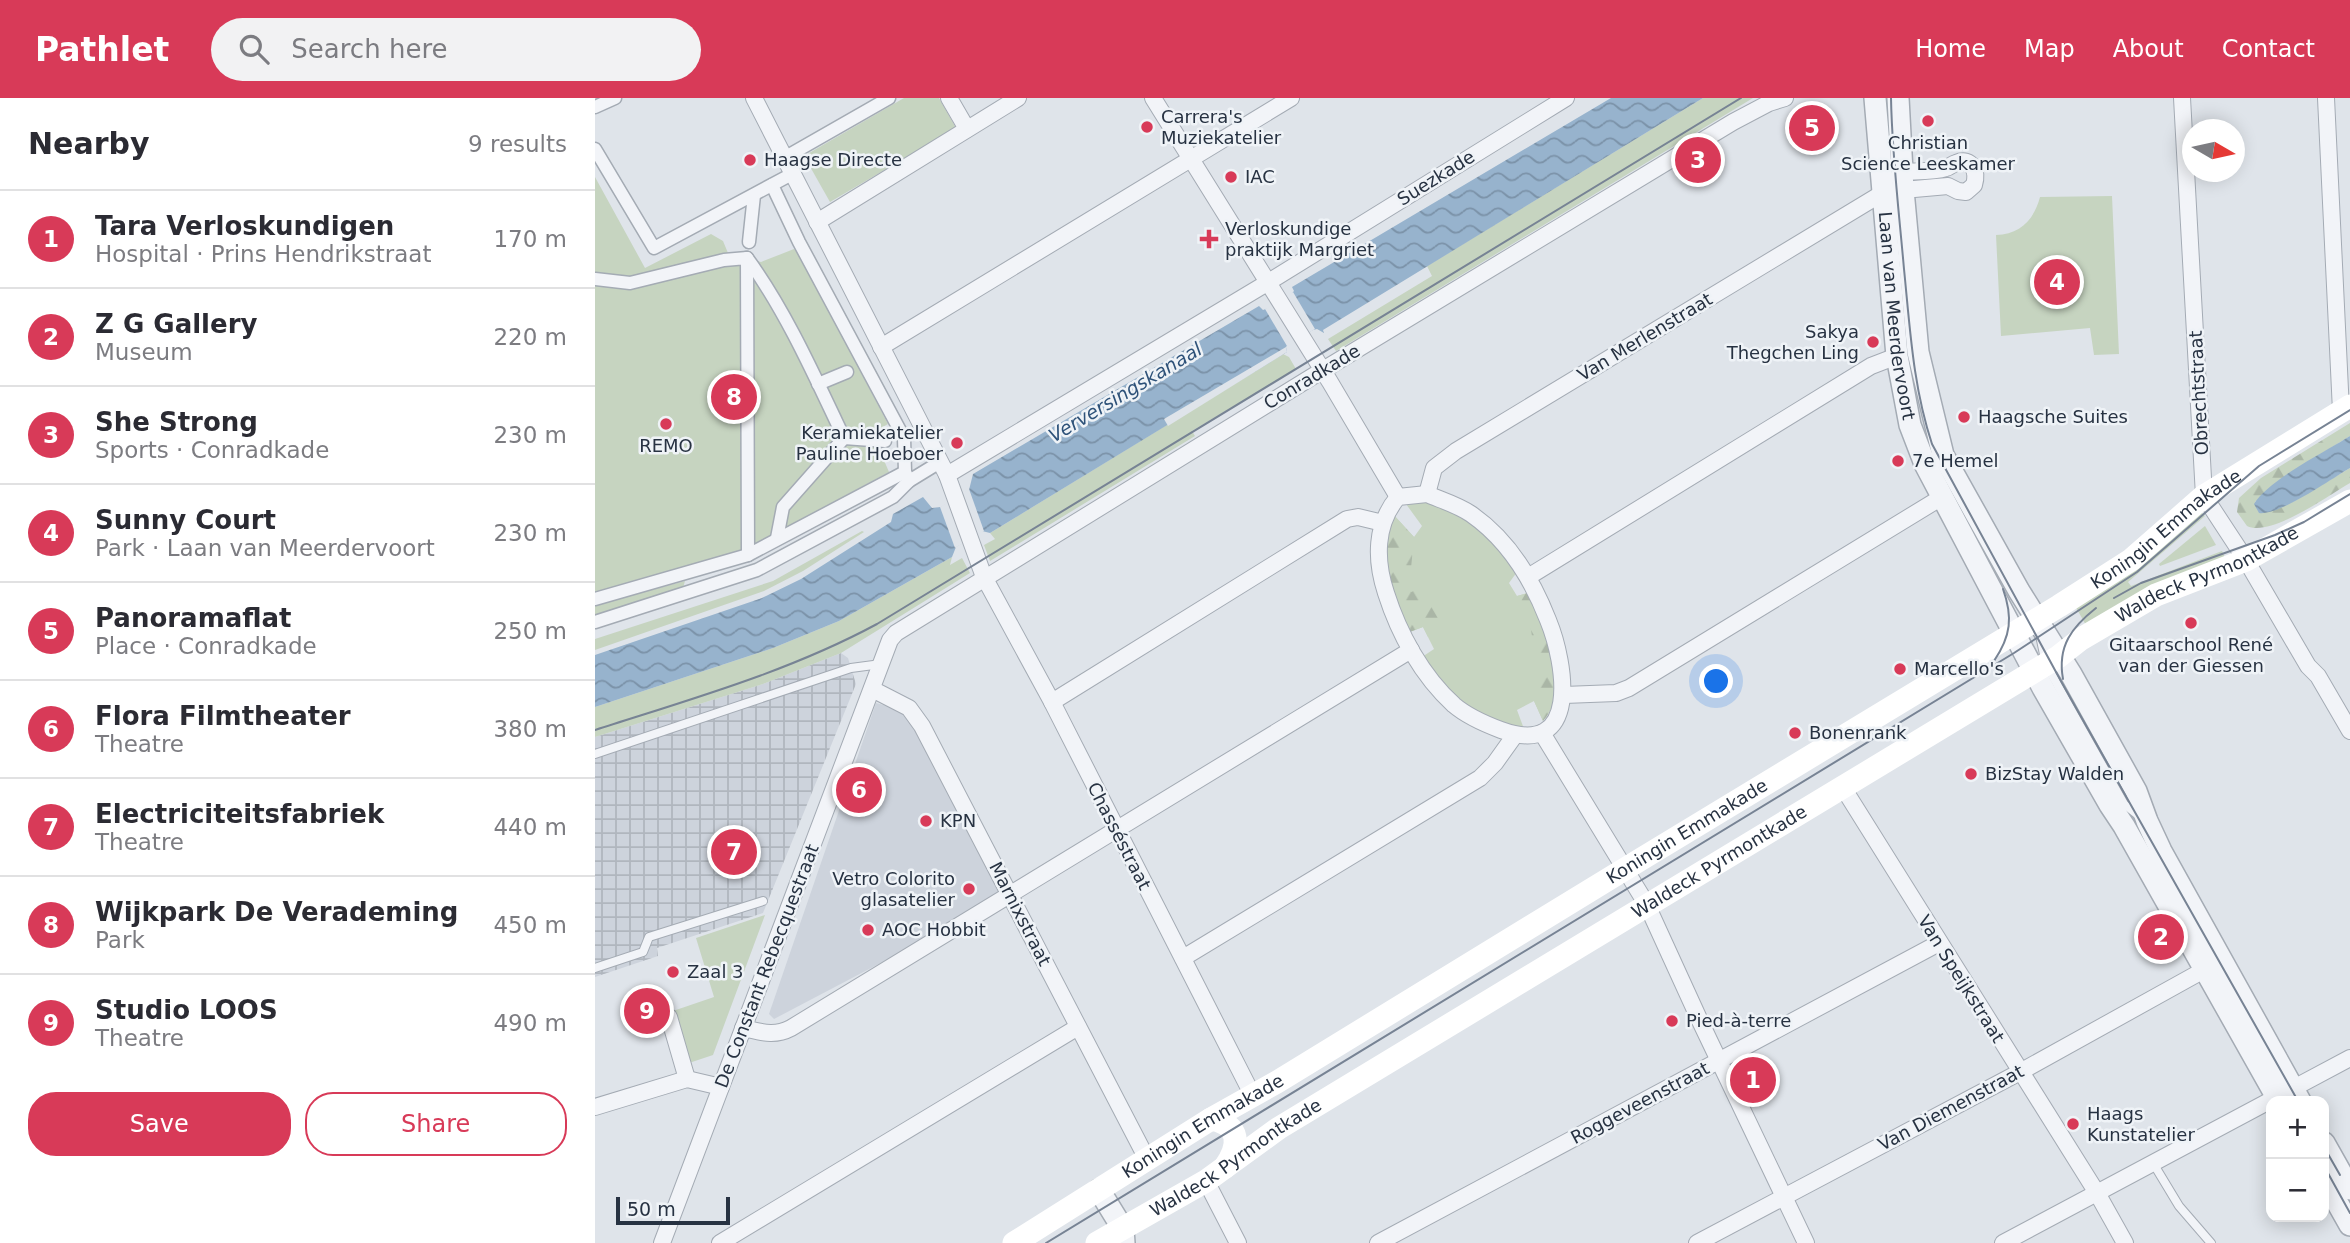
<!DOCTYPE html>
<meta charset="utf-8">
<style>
:root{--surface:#fff;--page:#f2f2f3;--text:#2b2b33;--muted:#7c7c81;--line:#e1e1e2;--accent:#d83a58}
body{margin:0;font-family:"DejaVu Sans",sans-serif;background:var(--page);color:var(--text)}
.controls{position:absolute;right:21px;bottom:21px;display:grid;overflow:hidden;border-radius:14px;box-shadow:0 4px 18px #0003}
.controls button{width:63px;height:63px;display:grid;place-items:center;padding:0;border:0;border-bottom:2px solid var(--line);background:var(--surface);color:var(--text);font:35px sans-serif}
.compass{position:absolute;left:1587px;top:21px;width:63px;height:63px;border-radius:50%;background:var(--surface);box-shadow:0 4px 18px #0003;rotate:99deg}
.scale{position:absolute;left:21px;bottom:18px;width:114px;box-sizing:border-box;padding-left:7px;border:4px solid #273242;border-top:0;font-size:19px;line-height:24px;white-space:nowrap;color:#273242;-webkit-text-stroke:5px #eff3f7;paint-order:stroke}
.you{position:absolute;left:1122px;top:584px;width:24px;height:24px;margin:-18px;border:5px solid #fff;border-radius:50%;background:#1a73e8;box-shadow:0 0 0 10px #1a73e833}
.badge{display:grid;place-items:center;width:46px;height:46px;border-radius:50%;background:var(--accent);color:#fff;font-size:23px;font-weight:700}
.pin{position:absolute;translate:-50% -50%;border:4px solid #fff;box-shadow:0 2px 7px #0006}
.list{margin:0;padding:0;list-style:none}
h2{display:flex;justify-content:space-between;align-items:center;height:91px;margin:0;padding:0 28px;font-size:30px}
h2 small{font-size:23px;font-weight:400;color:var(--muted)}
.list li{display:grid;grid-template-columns:46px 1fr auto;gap:21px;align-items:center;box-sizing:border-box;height:98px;padding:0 28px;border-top:2px solid var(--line)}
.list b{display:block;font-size:26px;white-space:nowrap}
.list p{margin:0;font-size:23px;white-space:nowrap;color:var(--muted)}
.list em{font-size:23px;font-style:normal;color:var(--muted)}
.actions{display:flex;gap:14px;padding:21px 28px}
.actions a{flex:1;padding:16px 0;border:2px solid var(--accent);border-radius:28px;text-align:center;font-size:24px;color:var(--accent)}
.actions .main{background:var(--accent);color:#fff}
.icon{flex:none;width:38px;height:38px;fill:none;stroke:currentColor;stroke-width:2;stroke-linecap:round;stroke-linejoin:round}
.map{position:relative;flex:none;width:1755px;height:1145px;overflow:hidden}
header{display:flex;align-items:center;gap:42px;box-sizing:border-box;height:98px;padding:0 35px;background:var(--accent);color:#fff}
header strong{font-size:33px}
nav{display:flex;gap:38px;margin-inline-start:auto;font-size:24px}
.search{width:490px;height:63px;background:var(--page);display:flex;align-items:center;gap:18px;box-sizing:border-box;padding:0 24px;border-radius:38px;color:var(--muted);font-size:26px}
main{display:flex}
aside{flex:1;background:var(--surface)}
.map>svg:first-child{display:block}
</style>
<header>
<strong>Pathlet</strong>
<div class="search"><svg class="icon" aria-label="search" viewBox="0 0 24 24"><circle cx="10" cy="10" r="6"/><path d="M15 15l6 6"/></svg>Search here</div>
<nav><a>Home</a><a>Map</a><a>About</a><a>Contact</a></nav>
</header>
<main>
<aside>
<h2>Nearby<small>9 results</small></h2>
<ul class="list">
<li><span class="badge">1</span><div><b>Tara Verloskundigen</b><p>Hospital · Prins Hendrikstraat</p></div><em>170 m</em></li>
<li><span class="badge">2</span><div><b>Z G Gallery</b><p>Museum</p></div><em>220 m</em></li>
<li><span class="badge">3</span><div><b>She Strong</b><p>Sports · Conradkade</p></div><em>230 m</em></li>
<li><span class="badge">4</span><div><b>Sunny Court</b><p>Park · Laan van Meerdervoort</p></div><em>230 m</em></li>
<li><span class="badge">5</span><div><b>Panoramaflat</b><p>Place · Conradkade</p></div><em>250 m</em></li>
<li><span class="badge">6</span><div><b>Flora Filmtheater</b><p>Theatre</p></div><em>380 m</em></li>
<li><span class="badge">7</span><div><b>Electriciteitsfabriek</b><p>Theatre</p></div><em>440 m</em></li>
<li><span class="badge">8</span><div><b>Wijkpark De Verademing</b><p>Park</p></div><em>450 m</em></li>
<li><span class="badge">9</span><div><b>Studio LOOS</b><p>Theatre</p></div><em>490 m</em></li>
</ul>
<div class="actions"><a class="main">Save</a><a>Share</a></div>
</aside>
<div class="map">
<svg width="1755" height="1145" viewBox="0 0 1755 1145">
<defs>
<pattern id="industrial-grid" width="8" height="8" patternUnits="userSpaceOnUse" patternTransform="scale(1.75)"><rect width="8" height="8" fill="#cdd3dc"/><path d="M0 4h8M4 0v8" fill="none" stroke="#b0b6be"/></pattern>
<pattern id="forest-firs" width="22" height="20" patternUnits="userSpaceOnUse" patternTransform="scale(1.75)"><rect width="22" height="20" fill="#c6d4c0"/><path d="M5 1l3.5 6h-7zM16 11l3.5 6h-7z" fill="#aab6a6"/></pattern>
<pattern id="water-waves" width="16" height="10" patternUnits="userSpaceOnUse" patternTransform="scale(1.75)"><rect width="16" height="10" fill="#97b3cd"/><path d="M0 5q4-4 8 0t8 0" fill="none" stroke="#7b92a8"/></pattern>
</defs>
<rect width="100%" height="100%" fill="#dfe4ea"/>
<polygon fill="#cdd3dc" points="281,605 308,612 318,621 415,797 179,921 174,916"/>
<polygon fill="url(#industrial-grid)" points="246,555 253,560 261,586 168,815 62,850 63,858 0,879 0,639 168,586"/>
<g fill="#c6d4c0">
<polygon points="309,0 344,0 361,30 235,104 209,58"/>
<polygon points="1108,0 1158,0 741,253 733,241 837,178 832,168"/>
<polygon points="0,79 50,170 116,136 128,143 133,155 166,164 199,151 203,154 293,326 279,334 279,345 282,346 294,374 155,449 0,496"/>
<path d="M1517,98L1524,256L1499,257L1495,230L1406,238L1401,137C1425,136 1439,122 1445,99Z"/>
<polygon points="688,256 694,259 701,271 597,333 600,338 395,463 389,447 400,441 395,435"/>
<path d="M836,401L884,429L922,474L914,485L922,498L936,494L950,528L948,623L939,603L922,612L929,631C883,629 853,592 827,559L839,551L828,529L812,535L797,415L819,439L827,428L811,406Z"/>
<polygon points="1605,413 1610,418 1533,484 1536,488 1627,453 1631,462 1492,529 1479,506"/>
<polygon points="1610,428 1621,447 1565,468 1564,466"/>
<polygon points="267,433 269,434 208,473 169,493 0,552 0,541 178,483"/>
<polygon points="357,459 355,467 367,460 375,475 246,555 168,586 0,639 0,609 178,550 244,523"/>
<polygon points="90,483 87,493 0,521 0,507"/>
<polygon points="170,817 118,957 94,965 78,913 119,899 101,840"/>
</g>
<g fill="url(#forest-firs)">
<path d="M1755,325V338L1690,378L1660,404H1698L1755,370V385C1734,397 1675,440 1652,428L1642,414L1644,400L1666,380Z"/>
<polygon points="797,415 819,439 815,481 810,485 816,494 819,493 828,502 838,503 853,526 833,539 828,529 812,535 800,508 789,461"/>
<path d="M936,494C948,528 977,593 948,623L939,603L943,574L935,526L922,498Z"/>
</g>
<g fill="url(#water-waves)">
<polygon points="1016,0 1108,0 728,232 729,235 722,231 718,232 693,246 691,249 692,254 395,435 387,433 361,449 357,459 244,523 178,550 0,609 0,557 167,500 206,481 296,424 298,416 328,399 337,410 346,409 374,392 378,376 664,208 668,212 673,210 696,196 699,193 697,189"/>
<path d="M1755,338V370C1736,381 1684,418 1664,415L1659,406C1673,382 1730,354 1755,338Z"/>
</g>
<g fill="#dfe4ea">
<polygon points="698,194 720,231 692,248 670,211"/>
<polygon points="691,249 692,254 573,328 569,321"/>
<polygon points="374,391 389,433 360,450 345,409"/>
</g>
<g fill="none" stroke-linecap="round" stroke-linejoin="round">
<g stroke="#a4abb4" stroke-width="10">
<g id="service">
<polyline points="1446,542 1451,566 1474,608 1529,706 1544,718"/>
<polyline points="0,656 256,570 286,566"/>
<polyline points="0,870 48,854 54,839 168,803"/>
<polyline points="1558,1065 1584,1108 1616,1145"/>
</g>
</g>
<g stroke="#a4abb4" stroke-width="15">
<g id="pedestrian">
<polyline points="0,9 20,0"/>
<polyline points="0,51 59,150 197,76"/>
<polyline points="189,60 294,0"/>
<polyline points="177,87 204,144 309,340 310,374 314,383 345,364"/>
<polyline points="154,144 159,97"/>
<path d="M152,160C191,213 221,281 249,340L188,409L182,440"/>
<polyline points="0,181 35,185 129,162 152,160 153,457"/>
<polyline points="223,286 252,274"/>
<polyline points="249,340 290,343"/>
<polyline points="0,501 153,457 310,374"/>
<polyline points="0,524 162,472 298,399 314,383"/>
</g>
</g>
<g stroke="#a4abb4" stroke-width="18">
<g id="minor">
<polyline points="159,0 352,377 389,479 457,604 658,998"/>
<polyline points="354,0 372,31"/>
<polyline points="558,0 735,284 803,399"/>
<polyline points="1587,0 1609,398 1651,462 1713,568 1723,578 1755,633"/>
<polyline points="1731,0 1746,313"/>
<path d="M1307,74C1320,73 1338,74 1351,70C1355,69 1357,66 1361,65C1377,58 1383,74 1379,87L1371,94L1363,93L1353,88L1308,92"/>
<polyline points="222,124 423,0"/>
<polyline points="286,249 696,0"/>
<polyline points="352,377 672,185 971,0"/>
<path d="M832,396C846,402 863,407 876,416C912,441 937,481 953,522C971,566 986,661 906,632C890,626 873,619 859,607C827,578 804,536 791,495C780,462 780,426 803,399Z"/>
<polyline points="832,396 839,370 861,353 1286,96"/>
<polyline points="933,479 1276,268 1302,258"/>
<polyline points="277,591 314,610 327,628 552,1061"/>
<polyline points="969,597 1021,595 1034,590 1347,399"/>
<polyline points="457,604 752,421 763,419 788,425"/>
<polyline points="947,635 1052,807 1105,923 1211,1145"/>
<polyline points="1247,688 1502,1095 1530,1145"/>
<polyline points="588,860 885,680 900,665 920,637"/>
<polyline points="74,919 92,981"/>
<path d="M148,930C166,934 179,939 196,930L816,552"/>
<polyline points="0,1009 92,981 126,989"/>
<polyline points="611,1083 643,1145"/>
<polyline points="67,1145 295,542 301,535 728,272 1138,24 1174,5 1190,0"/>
<polyline points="125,1145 483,929"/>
<polyline points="783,1145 1344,845"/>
<polyline points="1102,1145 1425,974 1609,872"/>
<polyline points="1408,1145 1755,960"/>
</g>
</g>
<g stroke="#a4abb4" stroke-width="24">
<g id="tertiary">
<path id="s1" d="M1280,0L1302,258L1315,327L1330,366L1448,590L1515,707L1529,728L1684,1003"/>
<polyline points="1303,0 1308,92 1323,254 1348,357 1424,493 1476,576 1541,693 1552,723 1566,753 1705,1003"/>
<polyline points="1729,1045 1755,1091"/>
<polyline points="1729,1081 1755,1127"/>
<polyline points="504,1092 528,1131 529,1145"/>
</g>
</g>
<use href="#service" stroke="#f2f4f8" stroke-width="8"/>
<use href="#pedestrian" stroke="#f2f4f8" stroke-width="12"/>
<use href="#minor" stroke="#f2f4f8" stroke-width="16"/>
<use href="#tertiary" stroke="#f2f4f8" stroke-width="21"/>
<g stroke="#fff" stroke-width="23">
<path d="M616,1021C646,1027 645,1047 630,1069"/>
<path id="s2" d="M419,1145L616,1021L682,984L1048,760L1464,508L1536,462L1609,398L1755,308"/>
<path id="s3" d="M502,1145L611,1083L684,1030L1463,559L1486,541L1561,497L1651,462L1755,403"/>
</g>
<g stroke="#778394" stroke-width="2">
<path d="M1296,0C1297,57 1304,114 1309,171C1315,230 1318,289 1337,346L1467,585L1703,1003"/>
<polyline points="1519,500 1546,485 1680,437 1709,424 1755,396"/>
<path d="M1399,563C1416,538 1418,519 1408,491"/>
<path d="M1468,581C1462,548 1477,529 1501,510"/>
<path d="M0,632C96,601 193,574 282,526L1146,0"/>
<polyline points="1729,1049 1745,1077"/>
<polyline points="1729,1068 1755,1115"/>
<polyline points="451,1145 1419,555 1542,474 1664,368 1755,312"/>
</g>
</g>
<g fill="#d83a58" stroke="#eff3f7" stroke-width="2.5">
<circle cx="1333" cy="23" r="7"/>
<circle cx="552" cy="29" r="7"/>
<circle cx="155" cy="62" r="7"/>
<circle cx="636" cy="79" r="7"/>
<path d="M610.5 130.5h7v7h7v7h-7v7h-7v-7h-7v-7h7z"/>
<circle cx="1278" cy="244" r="7"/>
<circle cx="1369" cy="319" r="7"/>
<circle cx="71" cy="326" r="7"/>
<circle cx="362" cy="345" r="7"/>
<circle cx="1303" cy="363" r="7"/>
<circle cx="1596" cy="525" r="7"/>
<circle cx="1305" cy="571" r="7"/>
<circle cx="1200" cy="635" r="7"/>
<circle cx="1376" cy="676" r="7"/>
<circle cx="331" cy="723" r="7"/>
<circle cx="374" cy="791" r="7"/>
<circle cx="273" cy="832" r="7"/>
<circle cx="78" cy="874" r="7"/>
<circle cx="1077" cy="923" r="7"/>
<circle cx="1478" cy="1026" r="7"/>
</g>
<g text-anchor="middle" stroke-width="5" stroke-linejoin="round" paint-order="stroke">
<g font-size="18" fill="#273242" stroke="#eff3f7" text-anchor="start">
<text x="566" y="25">Carrera's<tspan x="566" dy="21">Muziekatelier</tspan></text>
<text x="1333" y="51" text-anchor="middle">Christian<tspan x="1333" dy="21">Science Leeskamer</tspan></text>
<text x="169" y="68">Haagse Directe</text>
<text x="650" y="85">IAC</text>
<text x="630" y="137">Verloskundige<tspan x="630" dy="21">praktijk Margriet</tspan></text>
<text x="1264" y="240" text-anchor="end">Sakya<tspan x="1264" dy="21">Thegchen Ling</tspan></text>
<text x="1383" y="325">Haagsche Suites</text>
<text x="348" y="341" text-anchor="end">Keramiekatelier<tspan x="348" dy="21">Pauline Hoeboer</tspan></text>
<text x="71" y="354" text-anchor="middle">REMO</text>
<text x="1317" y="369">7e Hemel</text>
<text x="1596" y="553" text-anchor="middle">Gitaarschool René<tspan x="1596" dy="21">van der Giessen</tspan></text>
<text x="1319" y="577">Marcello's</text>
<text x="1214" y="641">Bonenrank</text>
<text x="1390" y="682">BizStay Walden</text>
<text x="345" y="729">KPN</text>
<text x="360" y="787" text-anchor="end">Vetro Colorito<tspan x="360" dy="21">glasatelier</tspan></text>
<text x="287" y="838">AOC Hobbit</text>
<text x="92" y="880">Zaal 3</text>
<text x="1091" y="929">Pied-à-terre</text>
<text x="1492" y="1022">Haags<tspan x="1492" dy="21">Kunstatelier</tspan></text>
</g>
<g font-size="18" fill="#273242" stroke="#eff3f7">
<text transform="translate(841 80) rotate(-32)" y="6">Suezkade</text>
<text dy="6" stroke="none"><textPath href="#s1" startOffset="219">Laan van Meerdervoort</textPath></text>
<text transform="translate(1050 239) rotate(-31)" y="6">Van Merlenstraat</text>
<text transform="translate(717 279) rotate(-31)" y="6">Conradkade</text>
<text transform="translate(1604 295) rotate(-93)" y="6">Obrechtstraat</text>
<text dy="6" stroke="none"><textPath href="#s2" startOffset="1356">Koningin Emmakade</textPath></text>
<text dy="6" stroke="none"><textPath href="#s3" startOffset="1297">Waldeck Pyrmontkade</textPath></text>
<text dy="6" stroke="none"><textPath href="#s2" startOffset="789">Koningin Emmakade</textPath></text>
<text transform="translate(524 738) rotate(63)" y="6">Chasséstraat</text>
<text dy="6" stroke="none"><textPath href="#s3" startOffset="730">Waldeck Pyrmontkade</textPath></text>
<text transform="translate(425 816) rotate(63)" y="6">Marnixstraat</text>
<text transform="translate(172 868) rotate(-69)" y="6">De Constant Rebecquestraat</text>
<text transform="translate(1366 881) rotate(58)" y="6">Van Speijkstraat</text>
<text transform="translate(1045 1005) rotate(-28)" y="6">Roggeveenstraat</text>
<text transform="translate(1356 1010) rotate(-28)" y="6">Van Diemenstraat</text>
<text dy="6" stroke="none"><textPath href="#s2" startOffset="222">Koningin Emmakade</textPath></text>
<text dy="6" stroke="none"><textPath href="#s3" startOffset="163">Waldeck Pyrmontkade</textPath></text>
</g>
<g font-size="19" font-style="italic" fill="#2e5279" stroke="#eff3f7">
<text transform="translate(530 294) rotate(-31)" y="7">Verversingskanaal</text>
</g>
</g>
</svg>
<div class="controls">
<button>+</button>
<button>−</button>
</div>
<svg class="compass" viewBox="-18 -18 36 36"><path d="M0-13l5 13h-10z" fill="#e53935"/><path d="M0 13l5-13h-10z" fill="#7c7c81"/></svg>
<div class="scale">50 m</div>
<div class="you"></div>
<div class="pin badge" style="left:1158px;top:982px">1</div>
<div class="pin badge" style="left:1566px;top:839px">2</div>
<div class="pin badge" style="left:1103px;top:62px">3</div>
<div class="pin badge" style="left:1462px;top:184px">4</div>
<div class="pin badge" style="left:1217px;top:30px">5</div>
<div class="pin badge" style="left:264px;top:692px">6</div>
<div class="pin badge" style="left:139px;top:754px">7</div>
<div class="pin badge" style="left:139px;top:299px">8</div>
<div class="pin badge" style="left:52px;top:913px">9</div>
</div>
</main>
